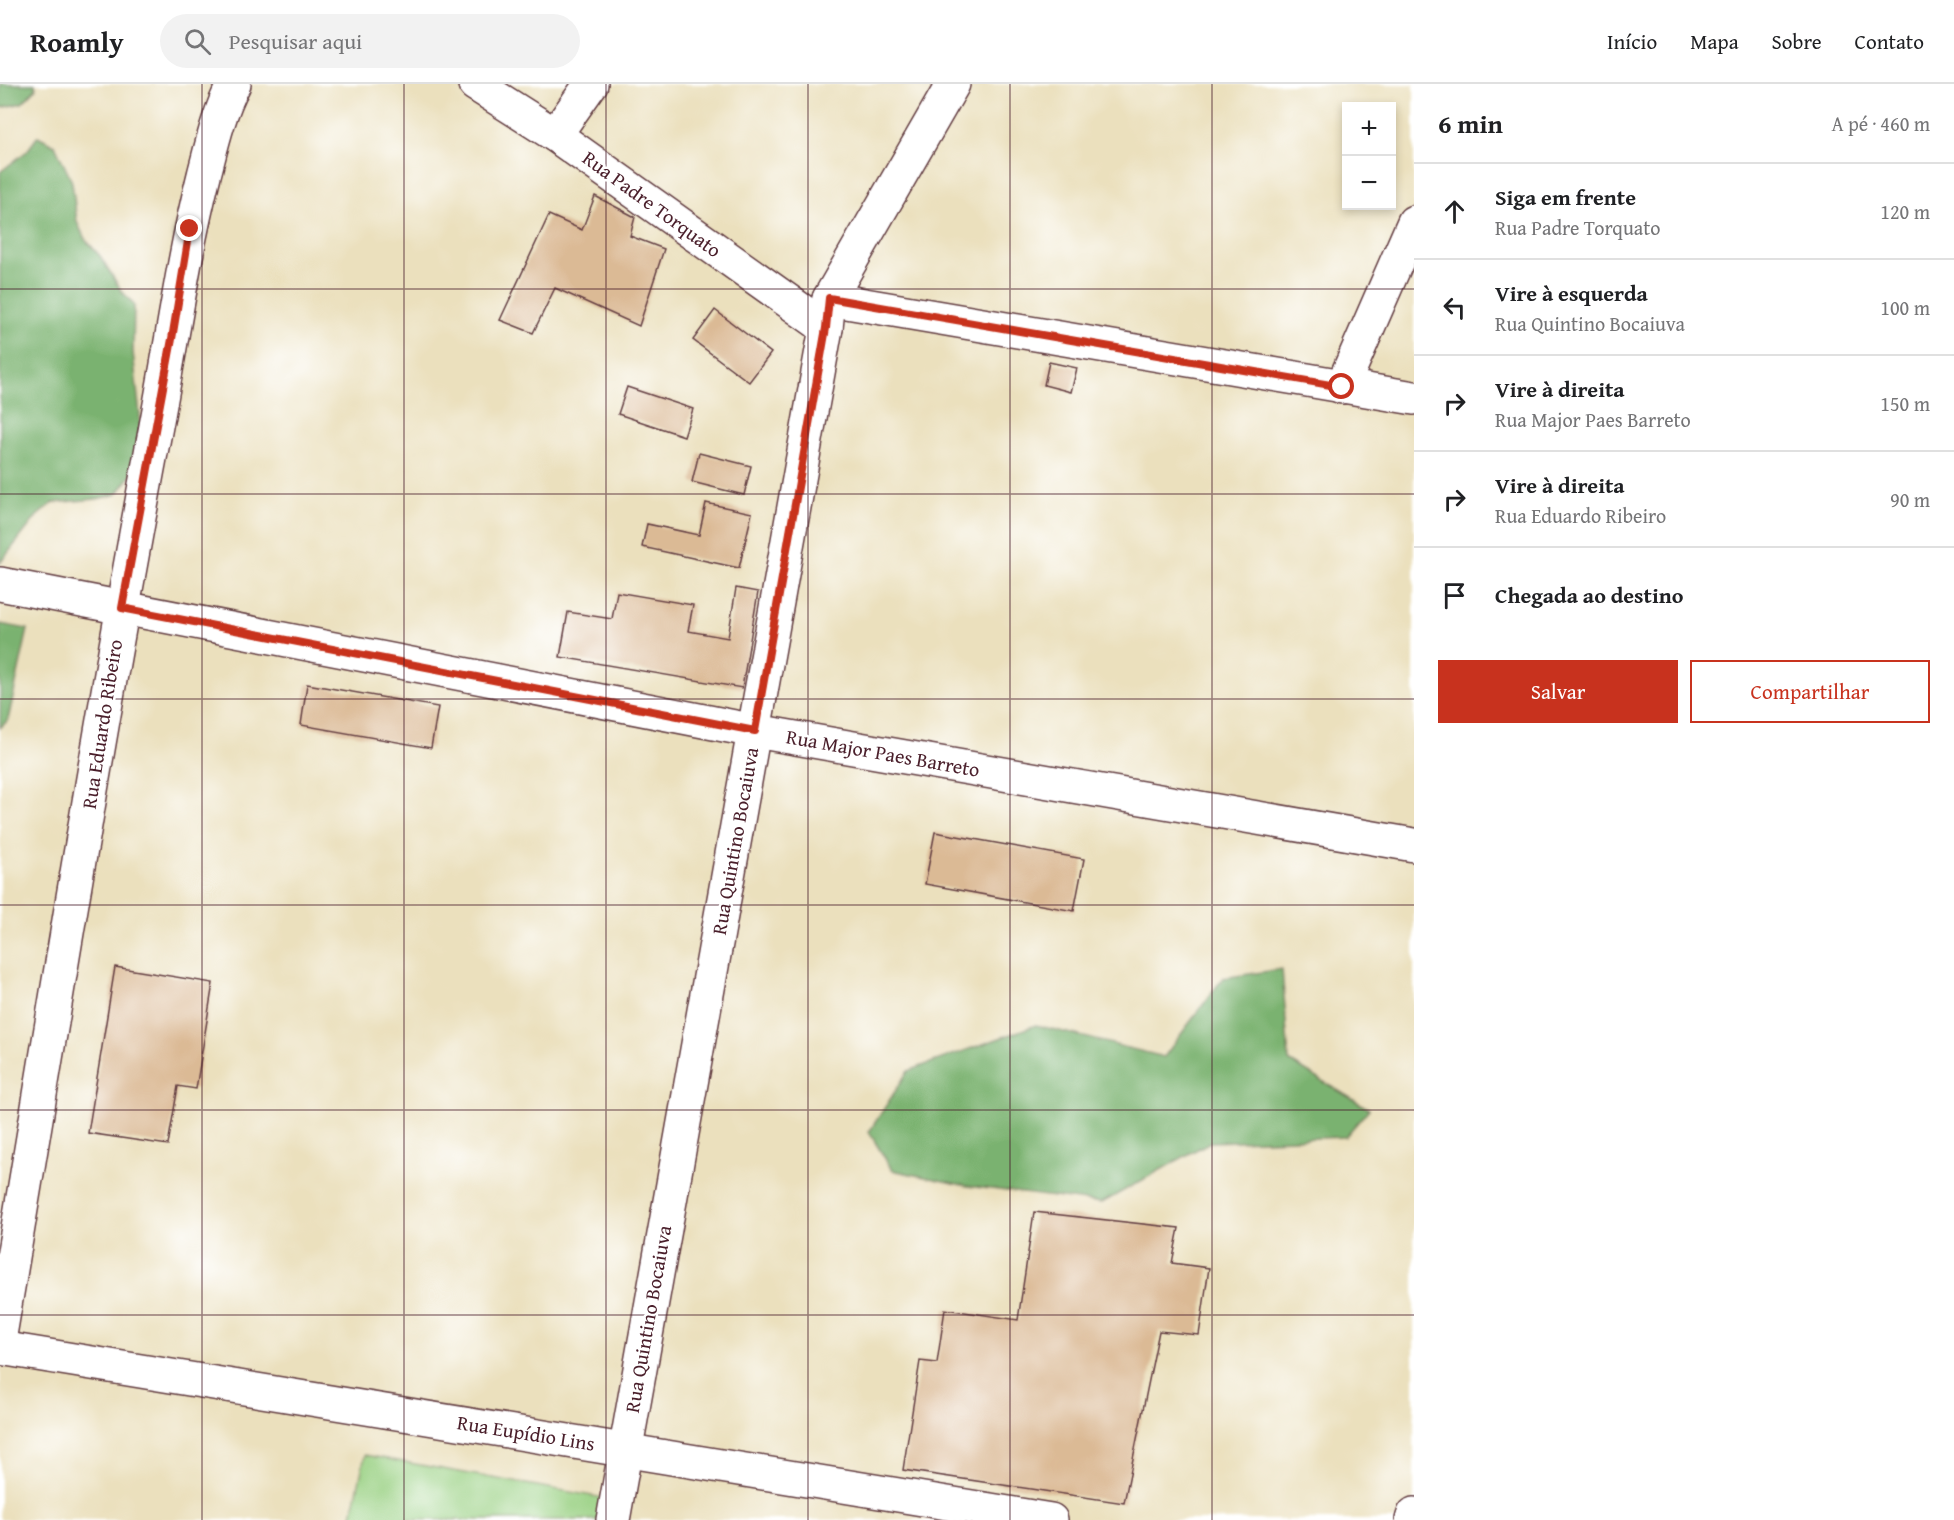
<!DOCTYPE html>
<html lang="pt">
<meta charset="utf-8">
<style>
:root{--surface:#fff;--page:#f2f2f2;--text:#202124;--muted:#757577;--line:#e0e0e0;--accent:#c8321e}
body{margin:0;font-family:"Gentium Book Plus",serif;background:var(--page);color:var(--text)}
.controls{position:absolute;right:18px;top:18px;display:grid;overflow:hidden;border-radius:0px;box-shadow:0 3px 9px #0003}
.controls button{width:54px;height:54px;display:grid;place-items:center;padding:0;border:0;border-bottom:2px solid var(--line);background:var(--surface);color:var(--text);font:30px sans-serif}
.stop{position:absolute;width:18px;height:18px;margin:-14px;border:4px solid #c8321e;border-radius:50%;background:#fff}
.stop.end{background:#c8321e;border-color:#fff;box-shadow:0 2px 6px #0008}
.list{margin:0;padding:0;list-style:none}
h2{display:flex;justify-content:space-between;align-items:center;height:78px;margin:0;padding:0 24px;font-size:26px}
h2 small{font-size:20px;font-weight:400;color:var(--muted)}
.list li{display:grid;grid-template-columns:39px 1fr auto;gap:18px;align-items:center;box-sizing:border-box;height:96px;padding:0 24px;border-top:2px solid var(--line)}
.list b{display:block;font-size:22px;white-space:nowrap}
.list p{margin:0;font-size:20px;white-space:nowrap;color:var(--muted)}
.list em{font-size:20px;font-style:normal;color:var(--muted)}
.actions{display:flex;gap:12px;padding:18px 24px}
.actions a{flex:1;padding:14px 0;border:2px solid var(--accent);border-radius:0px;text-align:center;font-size:21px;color:var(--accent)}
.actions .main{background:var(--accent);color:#fff}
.icon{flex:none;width:33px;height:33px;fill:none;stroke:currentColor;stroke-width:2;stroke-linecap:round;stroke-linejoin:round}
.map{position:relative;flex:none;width:1414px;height:1436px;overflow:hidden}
header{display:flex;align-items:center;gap:36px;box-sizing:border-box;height:84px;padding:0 30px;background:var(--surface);border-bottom:2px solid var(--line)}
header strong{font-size:28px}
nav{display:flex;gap:33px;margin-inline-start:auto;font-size:21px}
.search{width:420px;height:54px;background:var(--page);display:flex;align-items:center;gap:15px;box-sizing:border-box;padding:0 21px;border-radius:33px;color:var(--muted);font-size:22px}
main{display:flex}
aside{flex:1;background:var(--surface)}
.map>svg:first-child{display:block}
</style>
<header>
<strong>Roamly</strong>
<div class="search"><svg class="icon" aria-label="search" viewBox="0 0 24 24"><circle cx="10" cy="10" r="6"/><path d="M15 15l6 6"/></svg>Pesquisar aqui</div>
<nav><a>Início</a><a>Mapa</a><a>Sobre</a><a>Contato</a></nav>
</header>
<main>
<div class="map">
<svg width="1414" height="1436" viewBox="0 0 1414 1436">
<rect width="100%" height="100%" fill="#fff"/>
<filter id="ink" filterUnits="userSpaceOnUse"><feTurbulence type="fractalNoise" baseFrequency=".0167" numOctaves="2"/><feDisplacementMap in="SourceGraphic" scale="12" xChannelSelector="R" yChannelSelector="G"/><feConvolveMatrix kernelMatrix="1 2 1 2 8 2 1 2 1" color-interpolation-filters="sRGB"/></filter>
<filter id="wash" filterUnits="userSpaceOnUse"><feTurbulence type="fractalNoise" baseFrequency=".008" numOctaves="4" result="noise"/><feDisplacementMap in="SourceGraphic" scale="24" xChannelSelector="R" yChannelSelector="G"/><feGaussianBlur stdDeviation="1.35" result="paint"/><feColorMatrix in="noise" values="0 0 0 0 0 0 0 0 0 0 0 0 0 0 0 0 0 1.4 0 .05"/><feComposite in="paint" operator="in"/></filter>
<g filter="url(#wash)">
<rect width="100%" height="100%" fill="#ebe0bd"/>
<polygon fill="#99d082" stroke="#727856" stroke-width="1.5" points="365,1371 604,1414 600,1436 351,1436"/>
<g fill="#7ab270" stroke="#62684e" stroke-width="1.5">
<polygon points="0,0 35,0 36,5 22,19 0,24"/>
<polygon points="38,52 55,61 72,98 77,138 85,155 100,172 121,206 134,221 133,268 140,332 140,370 130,393 117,410 97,415 53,419 37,432 0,479 0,88 27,67"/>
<polygon points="0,540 28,545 8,636 0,644"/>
<polygon points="1282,885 1289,977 1369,1025 1345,1053 1210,1058 1102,1119 967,1102 892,1086 869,1048 908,987 1036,941 1164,973 1223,894"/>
</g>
<g id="blocks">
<g fill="#dbba95">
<polygon points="595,112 635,133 630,152 664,165 639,242 555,204 533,249 500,236 549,131 582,146"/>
<polygon points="715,226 771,269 749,298 693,256"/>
<polygon points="1049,278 1077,284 1071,308 1044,301"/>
<polygon points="627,303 693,325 684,352 618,330"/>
<polygon points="699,369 751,382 744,411 692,398"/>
<polygon points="706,419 752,429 739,484 642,463 647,440 699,451"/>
<polygon points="736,504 758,508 742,604 560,573 568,528 612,535 617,508 693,521 688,547 728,554"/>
<polygon points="307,600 438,623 431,664 301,641"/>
<polygon points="935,748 1084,775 1074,827 925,800"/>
<polygon points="115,883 213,899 196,1005 178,1002 168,1061 88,1049"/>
<polygon points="1034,1128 1179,1144 1172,1179 1209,1184 1199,1251 1159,1247 1124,1419 903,1386 920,1277 937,1279 945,1225 1018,1236"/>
</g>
</g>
</g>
<g filter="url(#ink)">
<use href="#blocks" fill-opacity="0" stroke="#623c41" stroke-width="1.5"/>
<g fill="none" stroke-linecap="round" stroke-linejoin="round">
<g stroke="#623c41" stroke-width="36">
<g id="minor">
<polyline points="475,0 555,51 826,244"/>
<polyline points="555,51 591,0"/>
<polyline points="829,215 1414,314"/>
<polyline points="1342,303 1414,138"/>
<path d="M0,1251C51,948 99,644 156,342C172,258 183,174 204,91C212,60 219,28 234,0"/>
<polyline points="0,1264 1051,1436"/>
<polyline points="613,1436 826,244 829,215 953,0"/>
<polyline points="1412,1436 1414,1430"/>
</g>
</g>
<g stroke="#623c41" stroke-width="36">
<polyline id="tertiary" points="0,500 755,647 1414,761"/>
</g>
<use href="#minor" stroke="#fff" stroke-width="33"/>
<use href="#tertiary" stroke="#fff" stroke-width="33"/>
</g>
</g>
<g fill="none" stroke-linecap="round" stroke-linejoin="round" filter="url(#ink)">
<polyline stroke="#c8321e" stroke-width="8" points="190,145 172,255 122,524 755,647 826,244 829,214 1342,303"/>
</g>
<path fill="none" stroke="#4a1f2b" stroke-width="1.5" stroke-opacity="0.55" d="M202,0V1436M404,0V1436M606,0V1436M808,0V1436M1010,0V1436M1212,0V1436M0,205H1414M0,410H1414M0,615H1414M0,821H1414M0,1026H1414M0,1231H1414"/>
<g text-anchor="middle" stroke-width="5" stroke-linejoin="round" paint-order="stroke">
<g font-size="20" fill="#4a1f2b" stroke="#fff">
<text transform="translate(652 120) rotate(36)" y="7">Rua Padre Torquato</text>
<text transform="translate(102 640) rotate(-81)" y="7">Rua Eduardo Ribeiro</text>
<text transform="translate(883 669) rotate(10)" y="7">Rua Major Paes Barreto</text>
<text transform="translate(735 757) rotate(-80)" y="7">Rua Quintino Bocaiuva</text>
<text transform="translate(648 1235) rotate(-80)" y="7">Rua Quintino Bocaiuva</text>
<text transform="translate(526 1349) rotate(9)" y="7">Rua Eupídio Lins</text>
</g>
</g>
</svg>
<div class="controls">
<button>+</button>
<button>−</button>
</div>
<div class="stop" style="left:1342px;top:303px"></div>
<div class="stop end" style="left:190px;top:145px"></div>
</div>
<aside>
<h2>6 min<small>A pé · 460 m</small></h2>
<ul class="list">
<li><svg class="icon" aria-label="ahead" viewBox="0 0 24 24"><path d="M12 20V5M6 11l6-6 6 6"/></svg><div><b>Siga em frente</b><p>Rua Padre Torquato</p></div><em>120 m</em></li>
<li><svg class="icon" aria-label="left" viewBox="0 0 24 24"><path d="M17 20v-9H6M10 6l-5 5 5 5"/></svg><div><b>Vire à esquerda</b><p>Rua Quintino Bocaiuva</p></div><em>100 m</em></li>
<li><svg class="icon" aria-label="right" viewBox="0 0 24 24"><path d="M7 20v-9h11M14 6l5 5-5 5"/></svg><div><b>Vire à direita</b><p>Rua Major Paes Barreto</p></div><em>150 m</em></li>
<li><svg class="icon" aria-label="right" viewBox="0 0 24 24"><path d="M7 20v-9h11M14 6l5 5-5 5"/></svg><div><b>Vire à direita</b><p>Rua Eduardo Ribeiro</p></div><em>90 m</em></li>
<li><svg class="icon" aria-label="arrive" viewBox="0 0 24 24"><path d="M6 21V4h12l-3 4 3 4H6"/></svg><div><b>Chegada ao destino</b></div></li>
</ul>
<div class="actions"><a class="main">Salvar</a><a>Compartilhar</a></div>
</aside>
</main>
